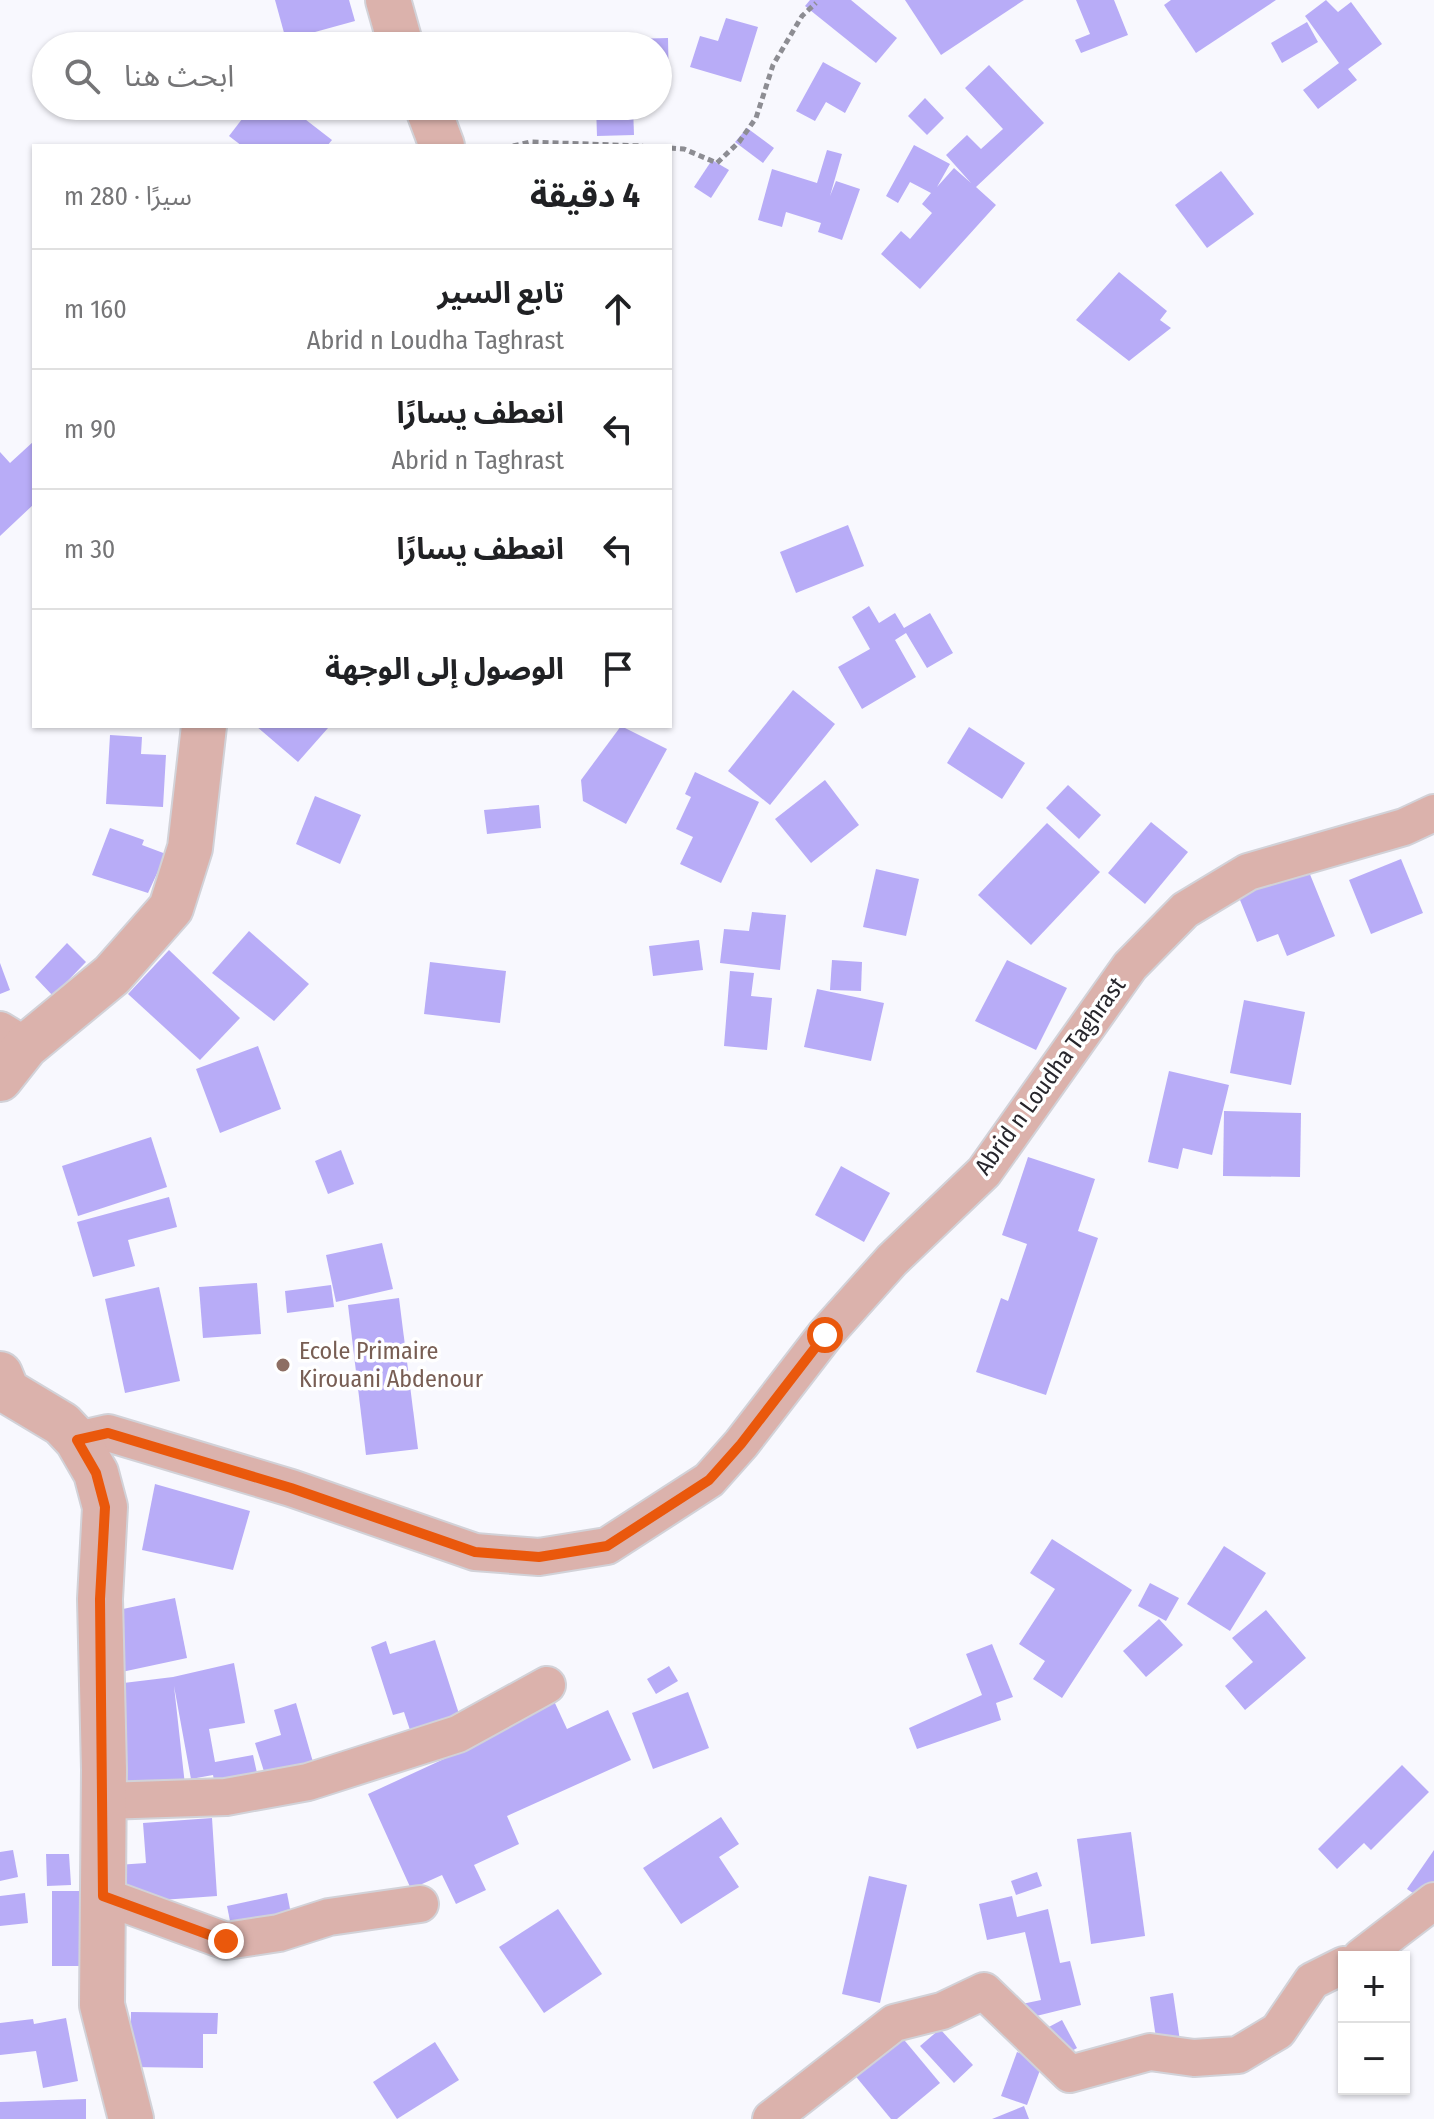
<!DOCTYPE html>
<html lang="ar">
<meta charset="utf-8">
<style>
:root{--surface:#fff;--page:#f6f6f6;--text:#202124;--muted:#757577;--line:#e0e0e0}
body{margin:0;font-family:"Fira Sans Condensed","Noto Sans Arabic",sans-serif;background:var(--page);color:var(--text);direction:rtl}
.controls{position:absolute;right:24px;bottom:24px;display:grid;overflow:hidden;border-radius:0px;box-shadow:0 2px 6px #0004}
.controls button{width:72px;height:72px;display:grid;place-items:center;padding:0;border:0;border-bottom:2px solid var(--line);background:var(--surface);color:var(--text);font:40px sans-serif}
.stop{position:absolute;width:24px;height:24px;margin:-18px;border:6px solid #ea580c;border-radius:50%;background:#fff}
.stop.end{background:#ea580c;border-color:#fff;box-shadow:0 2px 8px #0008}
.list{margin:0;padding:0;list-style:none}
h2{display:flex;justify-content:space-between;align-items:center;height:104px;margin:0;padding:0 32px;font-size:34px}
h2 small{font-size:26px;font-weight:400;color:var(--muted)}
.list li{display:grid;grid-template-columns:52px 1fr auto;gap:24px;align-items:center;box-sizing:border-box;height:120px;padding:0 32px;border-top:2px solid var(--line)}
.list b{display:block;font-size:30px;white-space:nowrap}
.list p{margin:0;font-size:26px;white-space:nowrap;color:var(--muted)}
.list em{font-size:26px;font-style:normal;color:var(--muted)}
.icon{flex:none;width:44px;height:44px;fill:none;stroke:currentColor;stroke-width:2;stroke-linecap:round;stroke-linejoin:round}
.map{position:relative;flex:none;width:1434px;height:2119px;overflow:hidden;direction:ltr}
.search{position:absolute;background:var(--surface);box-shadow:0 2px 6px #0004;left:32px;top:32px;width:640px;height:88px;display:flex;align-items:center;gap:20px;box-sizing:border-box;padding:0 28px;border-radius:44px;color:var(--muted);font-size:30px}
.panel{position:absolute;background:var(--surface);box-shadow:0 2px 6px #0004;left:32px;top:144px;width:640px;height:584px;border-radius:0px;direction:rtl}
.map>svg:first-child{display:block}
</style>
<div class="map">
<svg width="1434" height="2119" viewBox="0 0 1434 2119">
<rect width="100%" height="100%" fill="#f8f8fe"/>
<g fill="#b8acf7">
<polygon points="275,0 349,0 355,21 286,40"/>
<polygon points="810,0 851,0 897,38 876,63 805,6"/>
<polygon points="905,0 1024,0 941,55"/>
<polygon points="1076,0 1114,0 1128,35 1081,53 1075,40 1090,34"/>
<polygon points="1171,0 1276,0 1196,53 1164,5"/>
<polygon points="1326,0 1338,12 1351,2 1382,44 1348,69 1357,80 1318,109 1303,90 1339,63 1305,16"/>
<polygon points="726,18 758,27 741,82 690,67 700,36 718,41"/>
<polygon points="1307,22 1318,42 1282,63 1271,43"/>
<polygon points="668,38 669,89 658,90 658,46 593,46 593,40"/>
<polygon points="823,62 861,83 845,113 826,102 815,121 796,111"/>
<polygon points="989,65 1044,123 976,187 996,205 920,289 881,254 901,231 910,239 932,213 922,204 931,193 910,182 898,203 886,196 914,145 950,164 937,187 954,168 971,183 946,155 967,135 981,149 1003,129 965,88"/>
<polygon points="925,98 944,118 927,135 908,116"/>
<polygon points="252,106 288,106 332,140 327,146 242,146 229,136"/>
<polygon points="596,106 633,106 634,135 597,136"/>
<polygon points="747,128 774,148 763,163 735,142"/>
<polygon points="827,150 842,154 830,196 836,181 860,189 842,240 818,232 821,223 786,212 782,227 758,220 772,169 817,183"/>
<polygon points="712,160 729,170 711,198 694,187"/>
<polygon points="1221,171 1254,214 1207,248 1175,205"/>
<polygon points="1119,272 1167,311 1160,320 1171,328 1129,361 1076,320"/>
<polygon points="34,441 34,504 0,536 0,452 10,463"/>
<polygon points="848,525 864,566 796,593 780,552"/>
<polygon points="869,606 879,623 895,613 904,628 930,613 953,653 927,668 906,633 895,640 916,677 862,709 838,667 870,649 852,617"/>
<polygon points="793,690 835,724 770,805 728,771"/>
<polygon points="256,726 326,726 328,728 298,762"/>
<polygon points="621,726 667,749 626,824 583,801 581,780"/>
<polygon points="969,727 1025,763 1002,799 947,763"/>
<polygon points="110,735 142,737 141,754 166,755 163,807 106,804"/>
<polygon points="695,772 759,802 721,883 680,864 693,837 676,829 691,797 685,794"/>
<polygon points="825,780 859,825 811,863 775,819"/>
<polygon points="1068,785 1101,815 1079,839 1046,808"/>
<polygon points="315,796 361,815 340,864 296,844"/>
<polygon points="539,805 541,828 487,834 484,810"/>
<polygon points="1151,822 1188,852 1145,904 1108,873"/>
<polygon points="1047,823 1100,872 1031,945 978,895"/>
<polygon points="110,828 144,840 142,845 166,854 148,893 92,875"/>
<polygon points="1401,859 1423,913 1371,934 1349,880"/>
<polygon points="1307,867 1335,936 1287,956 1278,934 1257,942 1238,895"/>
<polygon points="876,869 919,879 906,936 863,927"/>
<polygon points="752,912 786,915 780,970 720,963 724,929 749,931"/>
<polygon points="249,931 309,984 274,1021 212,973"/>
<polygon points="699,940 703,970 653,976 649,946"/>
<polygon points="67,943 86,962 53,996 35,977"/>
<polygon points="169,950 240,1018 200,1060 128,994"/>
<polygon points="832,960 862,962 861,991 830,990"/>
<polygon points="1007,960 1067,988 1036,1050 975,1021"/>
<polygon points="430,962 506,971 500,1023 424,1014"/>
<polygon points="0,963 10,990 0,994"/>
<polygon points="730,971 754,973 751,996 772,998 767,1050 724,1046"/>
<polygon points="817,989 884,1003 871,1061 804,1047"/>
<polygon points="1244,1000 1305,1012 1291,1085 1230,1073"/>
<polygon points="258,1046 281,1109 220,1133 196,1069"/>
<polygon points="1169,1071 1229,1085 1212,1155 1183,1148 1178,1169 1148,1162"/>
<polygon points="1224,1111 1301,1113 1300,1177 1223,1176"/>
<polygon points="151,1137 167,1187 78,1216 62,1166"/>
<polygon points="341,1150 354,1184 328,1194 315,1161"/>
<polygon points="1028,1157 1095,1179 1078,1231 1098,1238 1046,1395 976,1372 1001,1298 1008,1301 1027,1244 1002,1235"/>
<polygon points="841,1166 890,1193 864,1242 815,1215"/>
<polygon points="169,1197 177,1227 128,1240 135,1266 93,1277 77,1222"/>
<polygon points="382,1243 393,1289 336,1302 326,1255"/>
<polygon points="257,1283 261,1334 203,1338 199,1287"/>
<polygon points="331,1285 334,1307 287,1313 285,1291"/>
<polygon points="159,1287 180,1381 125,1393 105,1299"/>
<polygon points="399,1298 418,1449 366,1455 348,1305"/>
<polygon points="155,1484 250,1511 233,1570 142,1550"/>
<polygon points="1052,1539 1132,1590 1062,1698 1033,1679 1045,1661 1019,1644 1055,1589 1030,1573"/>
<polygon points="1224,1546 1266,1573 1230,1631 1187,1604"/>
<polygon points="1150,1583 1179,1598 1166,1621 1138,1606"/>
<polygon points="175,1598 187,1658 117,1673 104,1613"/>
<polygon points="1266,1610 1306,1658 1245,1710 1225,1686 1253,1662 1232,1638"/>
<polygon points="1159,1619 1183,1645 1146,1677 1123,1651"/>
<polygon points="435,1640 461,1720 412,1736 404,1712 393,1715 371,1647 386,1641 390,1654"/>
<polygon points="992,1644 1013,1697 996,1703 1001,1720 917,1749 909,1728 982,1695 966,1654"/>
<polygon points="234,1663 245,1723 209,1729 215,1762 253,1755 259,1782 216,1790 213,1775 191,1779 174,1686 185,1785 120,1793 107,1685 173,1677"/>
<polygon points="669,1666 678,1681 656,1694 647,1679"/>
<polygon points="688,1692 709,1748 653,1769 632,1713"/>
<polygon points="554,1701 567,1729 608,1710 631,1760 507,1816 519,1844 474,1865 486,1890 456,1904 442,1875 411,1889 368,1794 470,1747"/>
<polygon points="296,1703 315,1769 268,1784 255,1743 281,1735 274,1710"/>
<polygon points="1402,1765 1429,1792 1371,1850 1364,1843 1337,1869 1318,1849"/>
<polygon points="721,1817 739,1844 719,1857 739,1887 681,1924 643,1868"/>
<polygon points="212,1818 217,1896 120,1903 117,1865 146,1863 143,1823"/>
<polygon points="1131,1832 1145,1936 1091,1944 1077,1839"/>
<polygon points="13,1850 18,1877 0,1881 0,1852"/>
<polygon points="1434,1850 1434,1890 1426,1902 1407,1889"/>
<polygon points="46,1854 69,1854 71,1885 47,1886"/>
<polygon points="1037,1872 1042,1886 1016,1895 1011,1881"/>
<polygon points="869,1876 907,1885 880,2003 842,1994"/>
<rect x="52" y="1891" width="29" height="75"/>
<polygon points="25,1893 28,1923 0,1926 0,1896"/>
<polygon points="287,1893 293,1924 233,1936 227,1906"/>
<polygon points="1012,1896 1017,1917 1048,1909 1060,1963 1070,1961 1081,2005 1020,2020 1017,2005 1041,2000 1025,1932 987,1940 979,1904"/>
<polygon points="558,1909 602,1974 544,2013 499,1947"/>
<polygon points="1173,1993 1180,2041 1157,2045 1150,1997"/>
<polygon points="131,2012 218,2013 217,2034 203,2034 203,2068 130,2067"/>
<polygon points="66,2018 78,2081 43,2088 36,2051 0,2055 0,2023 33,2019 34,2024"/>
<polygon points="1062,2020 1077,2048 1061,2057 1045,2029"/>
<polygon points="895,2029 940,2083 897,2119 891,2119 848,2067"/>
<polygon points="940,2029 973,2065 954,2083 920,2046"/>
<polygon points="435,2042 459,2080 397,2119 373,2082"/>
<polygon points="1017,2052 1043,2062 1027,2105 1001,2096"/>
<polygon points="86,2099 86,2119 0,2119 0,2102"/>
<polygon points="1024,2106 1029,2119 992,2119"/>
</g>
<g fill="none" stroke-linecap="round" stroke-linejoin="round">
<g stroke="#d2d2d8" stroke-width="40">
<g id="minor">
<polyline points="0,1030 26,1046"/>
<polyline points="77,1440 108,1433 291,1488 475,1552 539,1557 607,1546 709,1480 741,1444 825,1335 892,1260 984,1172 1130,966 1185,910 1248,872 1404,827 1434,813"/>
<polyline points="104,1801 226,1797 308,1782 458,1734 547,1685"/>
<polyline points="103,1896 226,1941 279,1933 329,1917 420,1904"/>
<polyline points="1361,1957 1434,1901"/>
<polyline points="771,2119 894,2023 942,2011 984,1991 1070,2074 1150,2052 1194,2058 1238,2055 1278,2031 1312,1981 1344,1965"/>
</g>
</g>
<g stroke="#d2d2d8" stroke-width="48">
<g id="tertiary">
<polyline points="388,0 401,46"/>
<polyline points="427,106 442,146"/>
<polyline points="0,1079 26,1046 112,975 171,908 190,848 204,726"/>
<polyline points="0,1374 7,1391 62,1424 77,1440 96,1473 105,1507 100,1599 104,1770 102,2005 131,2119"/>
</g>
</g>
<g stroke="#8d8d93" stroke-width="5" stroke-dasharray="6 4" stroke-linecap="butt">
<polyline points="513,146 530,142 643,146"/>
<polyline points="670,148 684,149 717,163 739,142 756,118 773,65 802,16 816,3"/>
</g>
<use href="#minor" stroke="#dbb2ac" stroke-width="36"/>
<use href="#tertiary" stroke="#dbb2ac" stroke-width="44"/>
</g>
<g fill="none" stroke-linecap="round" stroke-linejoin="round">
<polyline stroke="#ea580c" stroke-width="10" points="226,1941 103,1896 100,1599 105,1507 96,1473 77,1440 108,1433 291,1488 475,1552 539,1557 607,1546 709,1480 741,1444 825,1335"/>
</g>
<circle fill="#8d6e63" stroke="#fff" stroke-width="3" cx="283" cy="1365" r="8"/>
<g text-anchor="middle" stroke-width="7" stroke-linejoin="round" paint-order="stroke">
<g font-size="24" fill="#27262c" stroke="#fff">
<text transform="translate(1050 1076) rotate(-54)" y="8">Abrid n Loudha Taghrast</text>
</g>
<g font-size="24" fill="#785e54" stroke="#fff" text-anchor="start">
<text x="299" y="1359">Ecole Primaire<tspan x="299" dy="28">Kirouani Abdenour</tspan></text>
</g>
</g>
</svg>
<div class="controls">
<button>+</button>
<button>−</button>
</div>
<div class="stop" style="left:825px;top:1335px"></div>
<div class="stop end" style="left:226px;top:1941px"></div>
<div class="search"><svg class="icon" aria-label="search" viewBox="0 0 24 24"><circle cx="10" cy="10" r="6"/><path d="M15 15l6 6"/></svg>ابحث هنا</div>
<section class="panel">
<h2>4 دقيقة<small>سيرًا · 280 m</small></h2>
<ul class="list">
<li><svg class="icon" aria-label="ahead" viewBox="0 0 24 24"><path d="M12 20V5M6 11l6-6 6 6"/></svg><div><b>تابع السير</b><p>Abrid n Loudha Taghrast</p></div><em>160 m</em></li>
<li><svg class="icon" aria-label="left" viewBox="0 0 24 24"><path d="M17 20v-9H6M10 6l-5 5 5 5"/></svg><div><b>انعطف يسارًا</b><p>Abrid n Taghrast</p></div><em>90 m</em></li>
<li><svg class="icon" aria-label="left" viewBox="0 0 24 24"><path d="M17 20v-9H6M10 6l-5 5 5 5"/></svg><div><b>انعطف يسارًا</b></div><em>30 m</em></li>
<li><svg class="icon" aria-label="arrive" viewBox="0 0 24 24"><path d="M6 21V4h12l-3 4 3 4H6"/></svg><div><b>الوصول إلى الوجهة</b></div></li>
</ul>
</section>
</div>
